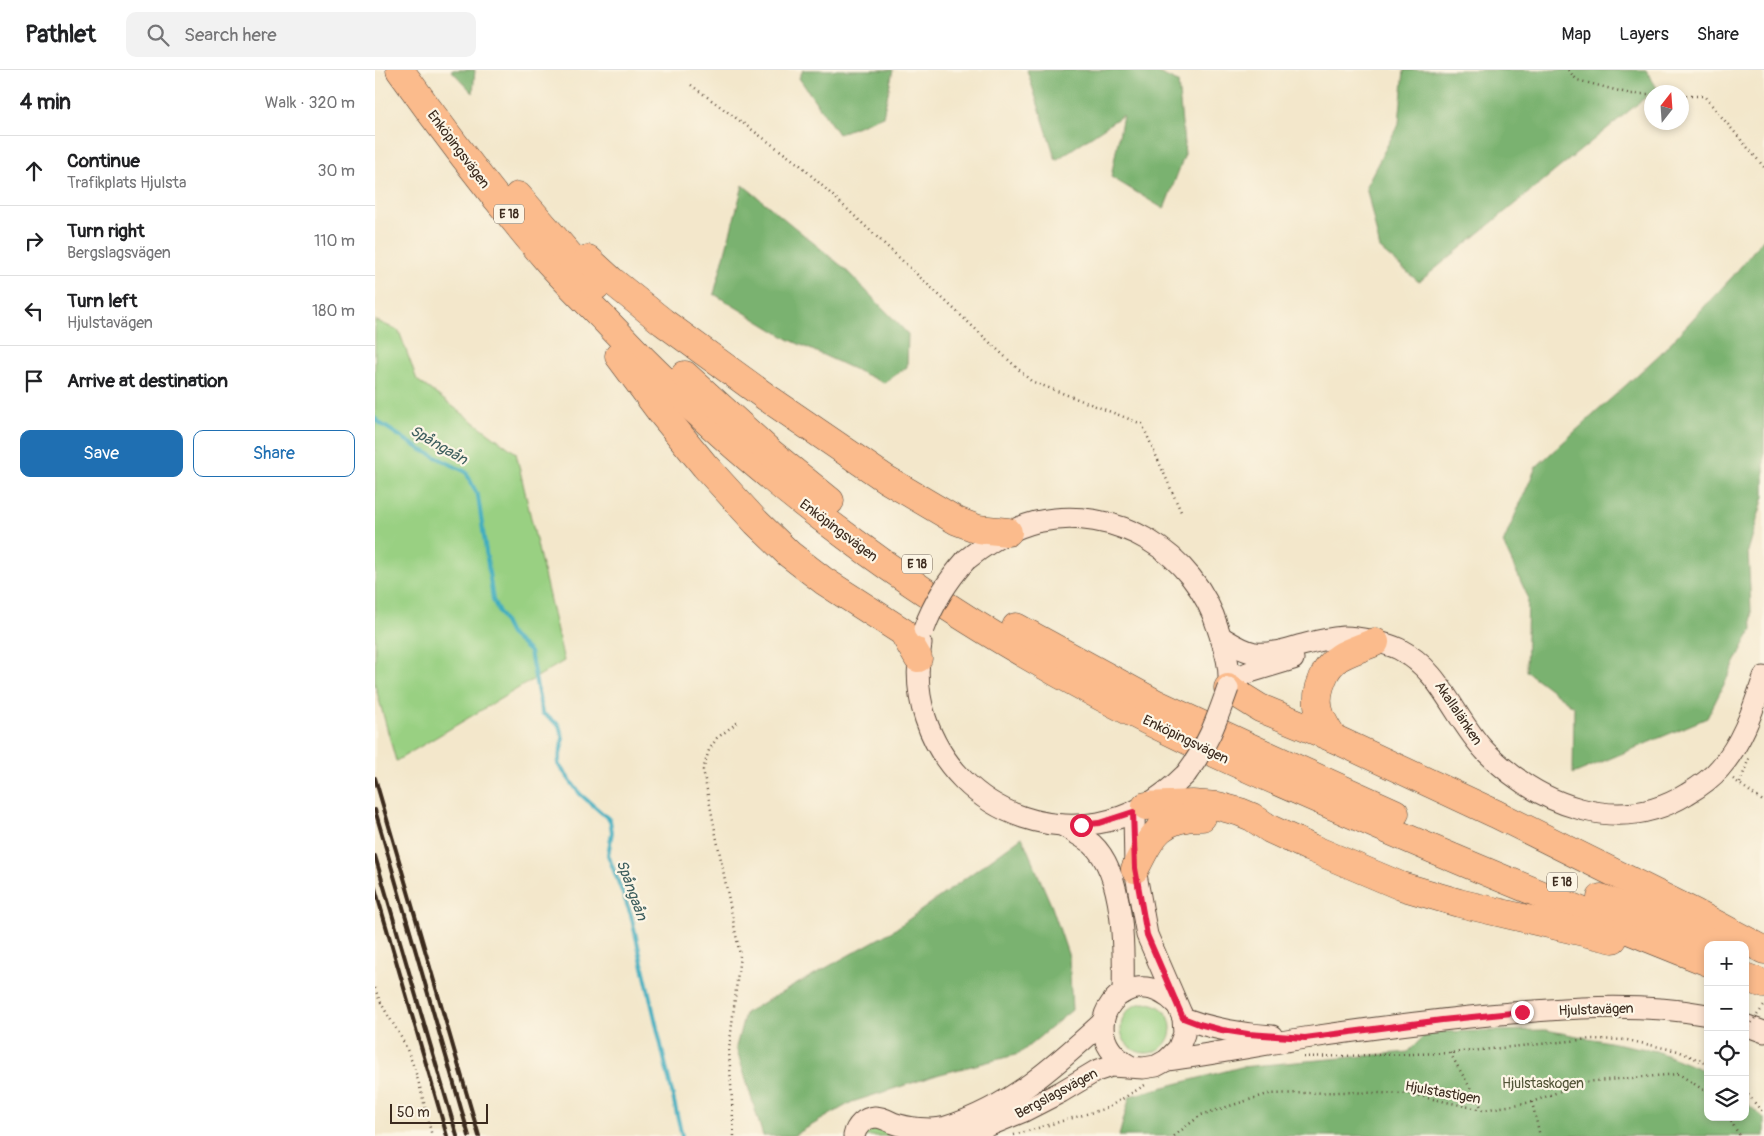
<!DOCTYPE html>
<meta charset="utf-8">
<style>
:root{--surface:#fff;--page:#f2f2f2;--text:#202124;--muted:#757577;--line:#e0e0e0;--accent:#1f6fb2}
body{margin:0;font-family:Pangolin,sans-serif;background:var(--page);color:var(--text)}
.controls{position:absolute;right:15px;bottom:15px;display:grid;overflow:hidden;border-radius:10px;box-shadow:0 2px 8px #0003}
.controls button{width:45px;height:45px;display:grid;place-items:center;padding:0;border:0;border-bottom:1px solid var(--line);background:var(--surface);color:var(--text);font:25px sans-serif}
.compass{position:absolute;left:1269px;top:15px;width:45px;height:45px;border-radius:50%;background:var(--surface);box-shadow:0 2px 8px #0003;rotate:17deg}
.scale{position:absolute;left:15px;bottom:12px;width:98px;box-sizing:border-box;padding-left:5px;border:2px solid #3b2a1e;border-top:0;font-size:14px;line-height:18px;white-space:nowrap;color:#3b2a1e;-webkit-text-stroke:4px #fcf5e5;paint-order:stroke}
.stop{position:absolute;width:15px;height:15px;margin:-11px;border:4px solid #e11d48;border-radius:50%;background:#fff}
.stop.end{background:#e11d48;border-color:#fff;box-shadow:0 1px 5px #0008}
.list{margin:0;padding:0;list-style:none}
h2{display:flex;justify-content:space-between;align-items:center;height:65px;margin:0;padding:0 20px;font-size:21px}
h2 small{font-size:16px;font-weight:400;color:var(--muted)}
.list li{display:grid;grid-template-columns:32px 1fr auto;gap:15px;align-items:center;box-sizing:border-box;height:70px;padding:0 20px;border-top:1px solid var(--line)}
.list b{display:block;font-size:19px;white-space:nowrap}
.list p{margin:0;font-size:16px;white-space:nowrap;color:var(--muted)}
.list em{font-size:16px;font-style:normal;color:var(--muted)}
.actions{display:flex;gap:10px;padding:15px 20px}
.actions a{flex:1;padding:11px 0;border:1px solid var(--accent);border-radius:10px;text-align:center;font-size:18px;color:var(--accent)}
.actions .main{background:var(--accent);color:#fff}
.icon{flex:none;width:28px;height:28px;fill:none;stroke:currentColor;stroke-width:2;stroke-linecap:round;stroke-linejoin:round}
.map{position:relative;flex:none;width:1389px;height:1066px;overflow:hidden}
header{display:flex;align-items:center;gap:30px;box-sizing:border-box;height:70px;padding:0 25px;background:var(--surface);border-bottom:1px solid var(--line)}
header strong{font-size:24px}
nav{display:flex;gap:28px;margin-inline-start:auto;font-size:18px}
.search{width:350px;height:45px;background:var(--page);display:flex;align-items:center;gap:12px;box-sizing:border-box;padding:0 18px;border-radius:10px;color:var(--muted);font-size:19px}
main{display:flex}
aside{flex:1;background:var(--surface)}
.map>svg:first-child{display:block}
</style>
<header>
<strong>Pathlet</strong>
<div class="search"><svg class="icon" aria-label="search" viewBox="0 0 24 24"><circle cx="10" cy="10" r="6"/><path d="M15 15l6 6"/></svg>Search here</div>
<nav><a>Map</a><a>Layers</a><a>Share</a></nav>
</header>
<main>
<aside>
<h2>4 min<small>Walk · 320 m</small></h2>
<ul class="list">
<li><svg class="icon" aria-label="ahead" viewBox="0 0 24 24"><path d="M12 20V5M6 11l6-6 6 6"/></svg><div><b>Continue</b><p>Trafikplats Hjulsta</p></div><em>30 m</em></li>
<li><svg class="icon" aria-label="right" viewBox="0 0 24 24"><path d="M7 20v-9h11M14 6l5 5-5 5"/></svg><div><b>Turn right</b><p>Bergslagsvägen</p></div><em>110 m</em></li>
<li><svg class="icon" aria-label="left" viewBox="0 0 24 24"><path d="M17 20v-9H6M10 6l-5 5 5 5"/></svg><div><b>Turn left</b><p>Hjulstavägen</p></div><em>180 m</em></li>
<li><svg class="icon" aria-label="arrive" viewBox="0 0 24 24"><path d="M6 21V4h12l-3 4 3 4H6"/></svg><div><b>Arrive at destination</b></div></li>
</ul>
<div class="actions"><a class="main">Save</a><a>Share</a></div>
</aside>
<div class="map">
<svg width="1389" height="1066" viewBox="0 0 1389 1066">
<rect width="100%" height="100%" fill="#fcf5e5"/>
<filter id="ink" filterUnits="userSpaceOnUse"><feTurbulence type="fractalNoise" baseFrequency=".02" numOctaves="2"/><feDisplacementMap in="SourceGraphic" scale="10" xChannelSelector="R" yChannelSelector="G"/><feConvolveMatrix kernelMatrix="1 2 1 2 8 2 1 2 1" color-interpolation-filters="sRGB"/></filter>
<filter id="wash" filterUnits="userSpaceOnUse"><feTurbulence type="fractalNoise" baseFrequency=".0096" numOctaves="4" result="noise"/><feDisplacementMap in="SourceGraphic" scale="20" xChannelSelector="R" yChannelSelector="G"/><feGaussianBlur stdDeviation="1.12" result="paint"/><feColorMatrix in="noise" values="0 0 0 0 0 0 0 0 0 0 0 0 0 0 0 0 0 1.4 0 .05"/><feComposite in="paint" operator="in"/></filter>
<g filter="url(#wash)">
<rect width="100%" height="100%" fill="#f3e7cb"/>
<g fill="#99d082" stroke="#6a7d50">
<polygon points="0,250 24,261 42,310 141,383 189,591 21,691 0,615"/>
<circle cx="771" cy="958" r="25"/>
<polygon points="501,1057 509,1060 514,1066 489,1066 493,1060"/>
</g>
<g fill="#7ab270" stroke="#5a6e47">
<polygon points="76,0 100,0 98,23"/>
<polygon points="428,0 518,0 508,46 463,64 424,8"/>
<polygon points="652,0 777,0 803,12 810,84 789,139 736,107 748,45 681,90"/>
<polygon points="1029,0 1271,0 1282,18 1044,212 1005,179 991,116 1024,53"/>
<polygon points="368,115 469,198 533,264 532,297 509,313 413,269 339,224"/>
<polygon points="1389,168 1389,426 1373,481 1377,559 1332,648 1198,704 1199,637 1151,601 1153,527 1128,473 1161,397 1284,285 1358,206"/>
<polygon points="647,767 677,837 694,887 697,940 644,984 565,1004 477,1032 418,1066 388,1066 361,977 370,943 519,860"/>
<polygon points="1171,960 1281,981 1333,1002 1333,1047 1370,1047 1370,1032 1389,1048 1389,1066 744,1066 755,1026 866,997 1033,982 1053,962"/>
</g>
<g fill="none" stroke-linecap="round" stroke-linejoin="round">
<polyline stroke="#40adbf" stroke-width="4" points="0,348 3,352 45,379 91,402 103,426 118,530 135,564 155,582 167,643 184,655 188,669 183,694 205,724 235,750 237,762 233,785 256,845 307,1066"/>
</g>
</g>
<g filter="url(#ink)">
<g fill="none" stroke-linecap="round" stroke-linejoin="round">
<g stroke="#574638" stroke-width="23">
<g id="secondary">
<path d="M591,490C612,473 634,459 661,452C740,434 820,482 843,559C849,577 857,599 853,618"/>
<path d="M846,567C856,573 868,581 880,583C899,585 917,577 935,573C946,570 958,568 969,567C983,567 1012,573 1024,579C1067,601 1079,649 1111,682C1164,735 1243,767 1312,724C1324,717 1336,709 1345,698C1368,672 1378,639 1389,607"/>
<path d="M546,574C526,678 618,771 723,753C758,747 787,728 811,704"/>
<polyline points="854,611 875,602 918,589"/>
<path d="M687,755C697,761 708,767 717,774C750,804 749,882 748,923"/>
<path d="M808,948C837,959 866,964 897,966"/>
<polyline points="1370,955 1389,962"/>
<path d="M792,990C838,984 884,975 930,968C991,959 1053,951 1114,945C1187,938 1261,932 1333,945"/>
<path d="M755,996C693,962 751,884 801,934"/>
<path d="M479,1066C481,1056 489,1048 500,1047C507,1047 512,1050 518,1053C531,1058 557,1061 571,1057C635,1037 680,996 728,952"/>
<polyline points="580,1066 598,1062 649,1041 686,1022 721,1001 736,996 768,998 781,996 792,990 803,979 809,964 808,948 772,865 760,799 759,742"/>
</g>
</g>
<g stroke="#574638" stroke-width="29">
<g id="motorway">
<path d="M25,0C72,66 121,130 174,192C192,212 211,231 230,250C304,329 384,402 471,466C579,547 697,615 818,673C872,699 927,722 981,746C1097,797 1215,845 1333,892"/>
<polyline points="143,126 221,216"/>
<polyline points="213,189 237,211 288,252 391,327 511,409 582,451 603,459 633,462"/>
<polyline points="244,286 285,341 330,396 381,452 414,484 449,511 528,562 543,588"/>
<polyline points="310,305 396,383 455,431"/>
<polyline points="641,557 782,634 885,682 1020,743"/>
<polyline points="853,618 885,638 958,668 1121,744 1320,843 1389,880"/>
<path d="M958,668C944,647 937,633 948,608C951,600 957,592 965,587C975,581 989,577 1000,572"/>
<polyline points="771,736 817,734 843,736 865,742 877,747 895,759 936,778 1026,816 1084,833 1238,869"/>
<path d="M760,799C777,765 786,746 827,747"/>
<polyline points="1226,828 1343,875"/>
<polyline points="1370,907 1389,914"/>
</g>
</g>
<g stroke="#574638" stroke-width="2.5" stroke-dasharray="1 4" stroke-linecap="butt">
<polyline points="1193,0 1202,10 1256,24 1276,24"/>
<polyline points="316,15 425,95 656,311 767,354 807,444"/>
<polyline points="1306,26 1329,26 1389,97"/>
<polyline points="1358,709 1389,732"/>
<polyline points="1365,713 1374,688"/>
<path d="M0,918C6,938 20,954 29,973C43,1002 49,1034 57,1066"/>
<polyline points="1075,983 1108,1040"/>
<polyline points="928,987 1075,983 1216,969 1252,970 1303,981 1333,994"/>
<polyline points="1370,1021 1389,1044"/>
<polyline points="1157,1032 1165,1066"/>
<polyline points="1353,1047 1365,1066"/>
<polyline points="639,1065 732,1038 770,1015"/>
<polyline points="359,1066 354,980 365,885 328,700 334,680 342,668 363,652"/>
<polyline points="799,1066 826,1045 893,1024 967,1022 1035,1024 1108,1040 1157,1032 1209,1012 1304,1004 1333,1023"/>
</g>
<use href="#secondary" stroke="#fde4d1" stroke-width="21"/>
<use href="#motorway" stroke="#fbbb8c" stroke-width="28"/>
<g stroke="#3b2a1e" stroke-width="4">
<polyline points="0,708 104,1066"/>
<polyline points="0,740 94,1066"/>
<polyline points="0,786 82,1066"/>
<polyline points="0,818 72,1066"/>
</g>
<g stroke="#574638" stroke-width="23" stroke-linecap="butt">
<g id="secondary-bridge">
<path d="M549,559C559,532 572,511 591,490"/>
<path d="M811,704C833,675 841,652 853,618"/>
</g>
</g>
<polyline stroke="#574638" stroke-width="2.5" stroke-dasharray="1 4" stroke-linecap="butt" points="1370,961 1389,936"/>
<use href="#secondary-bridge" stroke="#fde4d1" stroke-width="21"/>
</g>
</g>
<g fill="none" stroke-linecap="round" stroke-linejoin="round" filter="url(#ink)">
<polyline stroke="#e11d48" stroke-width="6" points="706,755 724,753 758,742 760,798 772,865 808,948 824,954 847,960 873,964 930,968 1067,950 1147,942"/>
</g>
<g text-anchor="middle" stroke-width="4.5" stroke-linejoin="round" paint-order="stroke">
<g fill="#fcf5e5" stroke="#75675a" stroke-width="1">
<rect x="119" y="134.5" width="30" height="19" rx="4"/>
<rect x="527" y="484.5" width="30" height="19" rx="4"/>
<rect x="1172" y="802.5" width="30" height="19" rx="4"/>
</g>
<g font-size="12" font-weight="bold" fill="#3b2a1e">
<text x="134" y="148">E 18</text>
<text x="542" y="498">E 18</text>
<text x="1187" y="816">E 18</text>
</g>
<g font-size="14" fill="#3b2a1e" stroke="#fcf5e5">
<text transform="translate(84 79) rotate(53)" y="5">Enköpingsvägen</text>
<text transform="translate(464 460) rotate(37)" y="5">Enköpingsvägen</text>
<text transform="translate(1084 643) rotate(56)" y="5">Akallalänken</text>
<text transform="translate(811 669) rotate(26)" y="5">Enköpingsvägen</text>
<text transform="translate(1221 939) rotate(-2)" y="5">Hjulstavägen</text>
<text transform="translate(1068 1022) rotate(10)" y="5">Hjulstastigen</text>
<text transform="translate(681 1023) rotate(-28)" y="5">Bergslagsvägen</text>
</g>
<g font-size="14" fill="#525437" stroke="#fcf5e5">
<text x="1168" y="1018">Hjulstaskogen</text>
</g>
<g font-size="15" font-style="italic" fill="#3d5e5e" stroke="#fcf5e5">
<text transform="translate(64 375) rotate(30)" y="5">Spångaån</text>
<text transform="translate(257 820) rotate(70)" y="5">Spångaån</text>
</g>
</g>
</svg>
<div class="controls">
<button>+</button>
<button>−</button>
<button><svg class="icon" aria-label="locate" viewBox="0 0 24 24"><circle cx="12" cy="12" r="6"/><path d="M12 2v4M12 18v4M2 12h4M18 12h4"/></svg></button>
<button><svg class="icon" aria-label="layers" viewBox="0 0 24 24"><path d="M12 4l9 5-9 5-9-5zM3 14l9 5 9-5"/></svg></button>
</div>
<svg class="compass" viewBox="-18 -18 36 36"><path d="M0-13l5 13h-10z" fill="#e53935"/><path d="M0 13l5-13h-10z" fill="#757577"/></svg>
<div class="scale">50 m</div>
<div class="stop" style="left:706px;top:755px"></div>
<div class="stop end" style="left:1147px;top:942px"></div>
</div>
</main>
